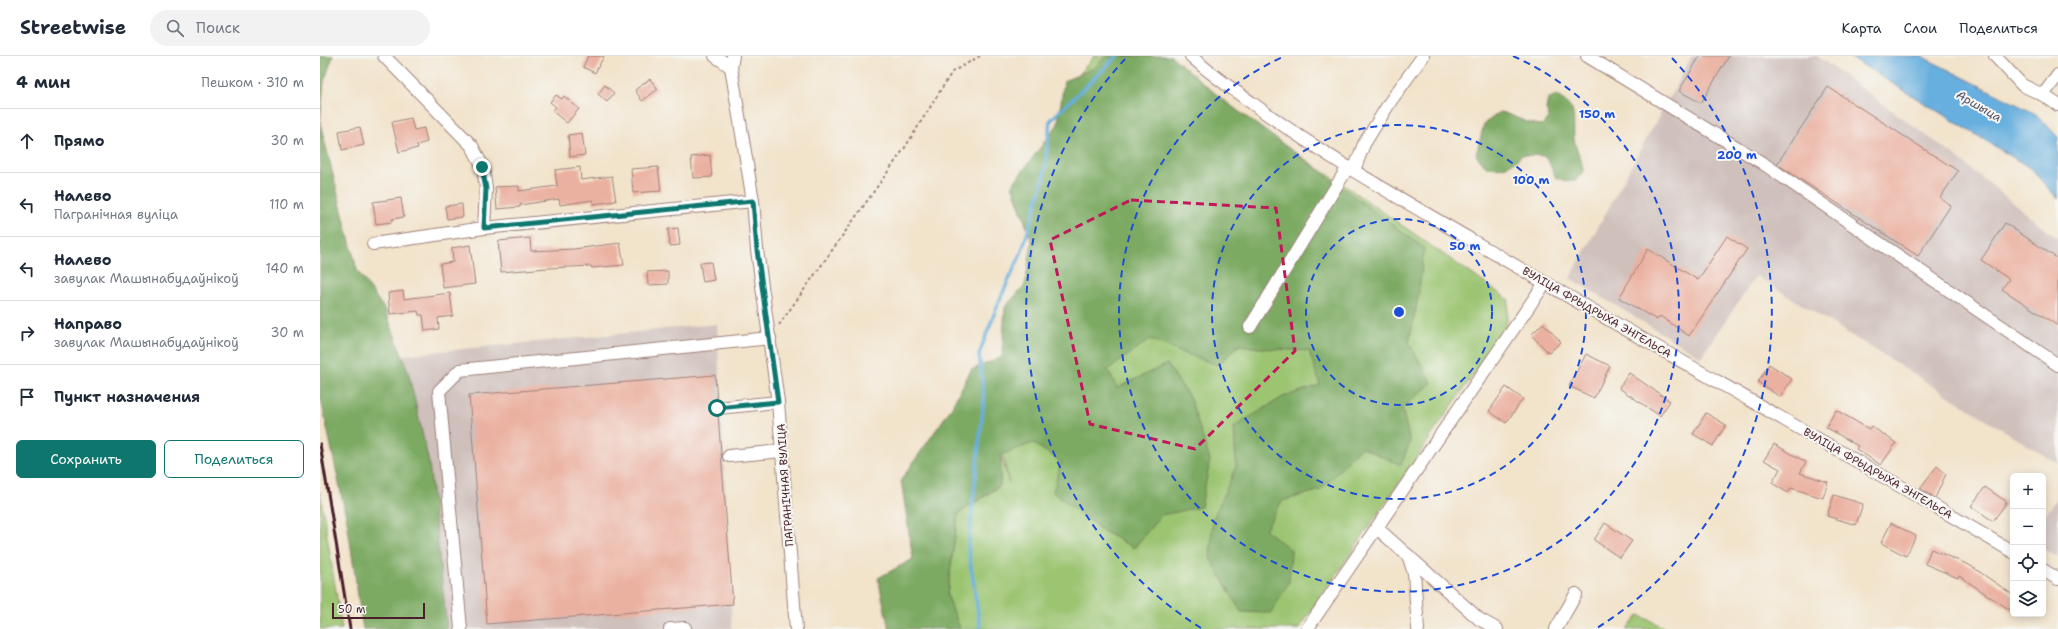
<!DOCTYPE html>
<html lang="ru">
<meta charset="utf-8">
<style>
:root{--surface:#fff;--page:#f2f2f3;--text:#1f2937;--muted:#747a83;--line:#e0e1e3;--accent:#0f766e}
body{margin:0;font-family:"Shantell Sans",sans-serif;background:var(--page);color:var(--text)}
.controls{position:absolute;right:12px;bottom:12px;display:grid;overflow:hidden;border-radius:6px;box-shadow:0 2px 10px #0003}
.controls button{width:36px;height:36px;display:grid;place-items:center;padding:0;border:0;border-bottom:1px solid var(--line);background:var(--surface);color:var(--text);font:20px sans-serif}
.scale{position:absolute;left:12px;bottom:10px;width:93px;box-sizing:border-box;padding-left:4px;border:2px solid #4a1f2b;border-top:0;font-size:11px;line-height:14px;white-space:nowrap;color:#4a1f2b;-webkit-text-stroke:3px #f6f6f2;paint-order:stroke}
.stop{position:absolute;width:12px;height:12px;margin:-9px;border:3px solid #0f766e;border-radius:50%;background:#fff}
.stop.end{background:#0f766e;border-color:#fff;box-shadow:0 1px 4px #0008}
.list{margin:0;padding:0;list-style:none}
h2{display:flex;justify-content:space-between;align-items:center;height:52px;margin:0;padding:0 16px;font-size:17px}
h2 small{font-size:13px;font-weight:400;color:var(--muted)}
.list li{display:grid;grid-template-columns:26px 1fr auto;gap:12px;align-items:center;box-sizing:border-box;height:64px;padding:0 16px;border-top:1px solid var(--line)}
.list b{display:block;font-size:15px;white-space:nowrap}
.list p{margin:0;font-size:13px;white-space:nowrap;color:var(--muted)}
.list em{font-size:13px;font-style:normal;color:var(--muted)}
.actions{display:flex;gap:8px;padding:12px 16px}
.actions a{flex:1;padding:9px 0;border:1px solid var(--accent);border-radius:6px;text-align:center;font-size:14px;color:var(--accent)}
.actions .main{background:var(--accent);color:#fff}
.icon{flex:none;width:22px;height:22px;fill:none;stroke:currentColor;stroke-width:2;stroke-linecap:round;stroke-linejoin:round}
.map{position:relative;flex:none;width:1738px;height:573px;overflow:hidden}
header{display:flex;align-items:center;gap:24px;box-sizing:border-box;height:56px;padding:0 20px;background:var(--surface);border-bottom:1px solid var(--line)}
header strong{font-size:19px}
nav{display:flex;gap:22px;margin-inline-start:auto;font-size:14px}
.search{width:280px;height:36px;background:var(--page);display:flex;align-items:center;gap:10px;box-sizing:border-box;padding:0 14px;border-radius:22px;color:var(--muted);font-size:15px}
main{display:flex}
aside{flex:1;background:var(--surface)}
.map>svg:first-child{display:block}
</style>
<header>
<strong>Streetwise</strong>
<div class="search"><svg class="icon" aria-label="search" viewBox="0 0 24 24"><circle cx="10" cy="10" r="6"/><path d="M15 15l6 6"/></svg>Поиск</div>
<nav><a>Карта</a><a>Слои</a><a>Поделиться</a></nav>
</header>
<main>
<aside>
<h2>4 мин<small>Пешком · 310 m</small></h2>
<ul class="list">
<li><svg class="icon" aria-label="ahead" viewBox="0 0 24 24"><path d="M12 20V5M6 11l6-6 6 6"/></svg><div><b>Прямо</b></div><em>30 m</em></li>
<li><svg class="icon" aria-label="left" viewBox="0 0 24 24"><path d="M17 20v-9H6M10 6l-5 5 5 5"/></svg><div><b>Налево</b><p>Пагранічная вуліца</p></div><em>110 m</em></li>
<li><svg class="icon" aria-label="left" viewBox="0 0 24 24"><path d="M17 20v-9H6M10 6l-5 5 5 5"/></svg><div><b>Налево</b><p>завулак Машынабудаўнікоў</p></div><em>140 m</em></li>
<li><svg class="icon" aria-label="right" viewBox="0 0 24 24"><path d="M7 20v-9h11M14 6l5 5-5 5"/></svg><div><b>Направо</b><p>завулак Машынабудаўнікоў</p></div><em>30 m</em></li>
<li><svg class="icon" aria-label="arrive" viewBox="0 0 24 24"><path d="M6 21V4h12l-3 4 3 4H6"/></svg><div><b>Пункт назначения</b></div></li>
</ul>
<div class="actions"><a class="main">Сохранить</a><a>Поделиться</a></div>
</aside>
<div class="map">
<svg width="1738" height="573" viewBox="0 0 1738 573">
<rect width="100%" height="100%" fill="#f6f6f2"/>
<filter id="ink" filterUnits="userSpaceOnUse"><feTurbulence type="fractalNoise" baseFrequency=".025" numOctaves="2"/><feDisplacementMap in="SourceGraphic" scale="8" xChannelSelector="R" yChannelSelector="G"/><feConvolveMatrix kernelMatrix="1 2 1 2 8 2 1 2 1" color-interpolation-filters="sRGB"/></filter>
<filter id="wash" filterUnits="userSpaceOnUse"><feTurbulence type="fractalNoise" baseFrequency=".012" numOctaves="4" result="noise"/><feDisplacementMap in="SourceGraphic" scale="16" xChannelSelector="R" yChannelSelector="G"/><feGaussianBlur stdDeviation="0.9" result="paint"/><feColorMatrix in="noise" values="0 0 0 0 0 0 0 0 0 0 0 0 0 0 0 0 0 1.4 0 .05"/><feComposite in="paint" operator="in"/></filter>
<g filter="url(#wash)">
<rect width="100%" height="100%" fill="#f2e3cb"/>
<g fill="#cfc0bb">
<polygon points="1372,0 1497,0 1635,100 1738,183 1738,408 1436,220 1381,301 1250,222"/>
<polygon points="397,268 412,573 121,573 82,299"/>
<polygon points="1738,441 1738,502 1723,493 1723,463"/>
</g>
<g fill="#9cc572" stroke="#73724e">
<polygon points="774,0 831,0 1034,136 1189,244 1186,271 979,573 640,573 627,539 638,458 680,430 681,399 689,427 676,365 754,25"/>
<polygon points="0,436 22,573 0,573"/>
<polygon points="1319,559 1347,573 1307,573"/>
</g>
<g fill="#7daa64" stroke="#646448">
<polygon points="0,0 13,0 4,26 0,67 37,214 65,254 88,315 109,407 127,573 43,573 27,465 0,339"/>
<polygon points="786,0 851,0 902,43 1104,192 1099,236 1089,287 1112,327 1082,352 1090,386 1081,409 1041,391 1001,434 962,445 945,474 971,494 969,526 951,557 921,556 890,502 893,463 916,411 914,371 963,341 1000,329 989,295 940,292 919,289 898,309 860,296 830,283 788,314 797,332 847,308 870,342 890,404 881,451 841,459 814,492 783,475 733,436 741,406 713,387 681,399 680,429 638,458 627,539 640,573 569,573 558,522 593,503 581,424 630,354 651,314 682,301 685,251 705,229 712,186 692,129 738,68 744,25 774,12"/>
<path d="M1236,39C1243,44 1249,47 1252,54C1255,62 1253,74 1254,83C1256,94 1263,104 1263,116L1255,125H1247L1236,122L1226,100L1202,99C1189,111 1185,113 1166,111L1156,99L1164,68L1180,56C1197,60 1205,68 1222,69L1229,62L1226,53L1228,43Z"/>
</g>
<polygon fill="#66afde" stroke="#586784" points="1528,0 1601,0 1716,58 1738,81 1738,143 1710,112"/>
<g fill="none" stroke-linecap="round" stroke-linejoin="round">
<polyline stroke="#66afde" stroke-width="3.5" points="659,573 660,569 648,492 664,343 659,298 680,243 701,198 724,122 730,65 797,0"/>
</g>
<g id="blocks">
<g fill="#ebb1a0">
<polygon points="268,0 284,0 275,17 263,11"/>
<polygon points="1380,0 1409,0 1381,47 1359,35"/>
<polygon points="330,23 338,33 322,45 315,34"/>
<polygon points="285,29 294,37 287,46 278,38"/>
<polygon points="1508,31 1638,115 1620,142 1631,149 1598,200 1457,108"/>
<polygon points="236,39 242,43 244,40 259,53 247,67 232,55 236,51 230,46"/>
<polygon points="91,62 94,74 104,72 107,86 97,89 98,92 79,96 72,66"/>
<polygon points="40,71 44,89 22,94 19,75"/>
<polygon points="262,77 265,99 250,101 248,79"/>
<polygon points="390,99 392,121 373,122 371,101"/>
<polygon points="260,111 261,124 292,120 296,145 273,148 273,144 240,149 239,143 200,149 200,151 177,153 175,131 199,130 199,135 237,130 235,114"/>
<polygon points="338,111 341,135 313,137 311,113"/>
<polygon points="81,142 84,161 72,163 72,166 56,168 53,146"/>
<polygon points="142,148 143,161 127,163 125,150"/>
<polygon points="1685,167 1738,203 1738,270 1682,233 1689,223 1661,204"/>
<polygon points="358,172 360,189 350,190 348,173"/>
<polygon points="1407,180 1427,193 1369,280 1340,260 1337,264 1299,242 1328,193 1378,224"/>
<polygon points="210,182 211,195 254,193 300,187 304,209 272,212 271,210 228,212 181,216 178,185"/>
<polygon points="150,189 155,228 123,232 120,208 133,206 132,192"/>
<polygon points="391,206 394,224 383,226 380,207"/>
<polygon points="348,215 348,228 328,229 327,216"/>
<polygon points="83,235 84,243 130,237 133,260 118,262 119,273 105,275 103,259 99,259 98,255 70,258 68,237"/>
<polygon points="1223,267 1241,286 1229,297 1211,279"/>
<polygon points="1266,298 1290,310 1274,342 1249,330"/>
<polygon points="1449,308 1472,323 1460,341 1438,326"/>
<polygon points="1309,317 1350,345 1340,360 1299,332"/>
<polygon points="395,319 397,344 392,346 390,352 391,357 398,359 413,548 167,568 149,339"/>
<polygon points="1186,331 1203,343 1186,367 1169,355"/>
<polygon points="1516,354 1549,373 1551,370 1576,387 1561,409 1536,393 1538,390 1506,371"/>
<polygon points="1386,357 1406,369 1393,390 1373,378"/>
<polygon points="1454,388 1486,406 1480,417 1508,426 1503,442 1471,432 1468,437 1452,427 1460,413 1444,404"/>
<polygon points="1617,410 1626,418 1615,442 1600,432"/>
<polygon points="1665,431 1687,446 1673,465 1651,450"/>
<polygon points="1514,439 1543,448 1536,469 1507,460"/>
<polygon points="1285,467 1312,485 1300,502 1274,484"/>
<polygon points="1571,467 1596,480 1586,500 1561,487"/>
<polygon points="1611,493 1651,510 1693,539 1693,556 1639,520 1638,522 1605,508"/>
</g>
</g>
</g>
<g filter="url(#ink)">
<use href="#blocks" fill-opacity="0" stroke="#9e817b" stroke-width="1"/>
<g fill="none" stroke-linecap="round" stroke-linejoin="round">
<g stroke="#9e817b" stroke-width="14">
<g id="minor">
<polyline points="64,0 152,90 163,111 166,133 164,172"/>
<polyline points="395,0 411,11"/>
<polyline points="413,0 411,11 433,145 437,194 458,346 476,573"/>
<path d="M871,0C890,18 911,32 932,47C1002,99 1078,141 1153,185C1332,290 1514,390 1693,496"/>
<polyline points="1267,0 1444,108 1738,309"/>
<polyline points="1675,0 1702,29 1723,39 1738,49"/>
<polyline points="1723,39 1738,19"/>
<polyline points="1034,114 1044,88 1070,46 1103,0"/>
<polyline points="53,188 164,172 433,145"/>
<polyline points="930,271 1028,111"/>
<polyline points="397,352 458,346"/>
<polyline points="409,400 462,395"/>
<polyline points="1057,472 1159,563 1177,573"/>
<polyline points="1088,499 1094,517 1098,573"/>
<polyline points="1723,514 1738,523"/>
<polyline points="141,573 119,335 140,314 450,282"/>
<polyline points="350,573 365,572"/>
<polyline points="987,573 1225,227"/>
<polyline points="1236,573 1256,538"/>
</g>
</g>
<polyline stroke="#9e817b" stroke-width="2" stroke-dasharray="3 3" stroke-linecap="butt" points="459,269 584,93 632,16 660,0"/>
<use href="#minor" stroke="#fff" stroke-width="12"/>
<polyline stroke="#4a1f2b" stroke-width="3" points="0,388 30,573"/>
</g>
</g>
<g fill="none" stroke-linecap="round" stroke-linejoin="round" filter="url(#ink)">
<polyline stroke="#0f766e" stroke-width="5" points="162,111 166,133 164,172 433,145 437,194 458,346 397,352"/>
</g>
<path fill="none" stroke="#c2185b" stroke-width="3" stroke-dasharray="8 5" stroke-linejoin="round" d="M811,144L956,152L975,295L875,393L770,368L730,184Z"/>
<g fill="none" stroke="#1d4ed8" stroke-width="2" stroke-dasharray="7 5">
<circle cx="1079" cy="256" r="93"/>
<circle cx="1079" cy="256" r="187"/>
<path d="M1193 0A280 280 0 1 1 965 0"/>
<path d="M881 572A373 373 0 0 1 806 2M1352 2A373 373 0 0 1 1277 572"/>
</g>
<g text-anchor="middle" stroke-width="4" stroke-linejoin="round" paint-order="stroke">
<g font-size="11" fill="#4a1f2b" stroke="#f6f6f2">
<text transform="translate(1277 256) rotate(30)" y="4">ВУЛІЦА ФРЫДРЫХА ЭНГЕЛЬСА</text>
<text transform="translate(1558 417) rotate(30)" y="4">ВУЛІЦА ФРЫДРЫХА ЭНГЕЛЬСА</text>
<text transform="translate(465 429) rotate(-94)" y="4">ПАГРАНІЧНАЯ ВУЛІЦА</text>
</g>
<g font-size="12" font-style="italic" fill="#54516a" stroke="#f6f6f2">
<text transform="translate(1659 50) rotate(30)" y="4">Аршыца</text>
</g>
</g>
<circle cx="1079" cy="256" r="6" fill="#1d4ed8" stroke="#f6f6f2" stroke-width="2"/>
<g font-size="12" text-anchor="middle" font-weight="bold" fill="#1d4ed8" stroke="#f6f6f2" stroke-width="4" stroke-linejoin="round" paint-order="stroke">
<text x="1277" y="62">150 m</text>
<text x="1417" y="103">200 m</text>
<text x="1211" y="128">100 m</text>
<text x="1145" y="194">50 m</text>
</g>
</svg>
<div class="controls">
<button>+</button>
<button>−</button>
<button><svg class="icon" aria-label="locate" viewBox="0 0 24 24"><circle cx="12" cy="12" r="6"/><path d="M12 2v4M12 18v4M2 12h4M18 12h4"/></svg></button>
<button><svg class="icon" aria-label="layers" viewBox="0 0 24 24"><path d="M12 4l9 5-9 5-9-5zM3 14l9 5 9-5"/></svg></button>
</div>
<div class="scale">50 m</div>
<div class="stop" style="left:397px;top:352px"></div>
<div class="stop end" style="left:162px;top:111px"></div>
</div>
</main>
